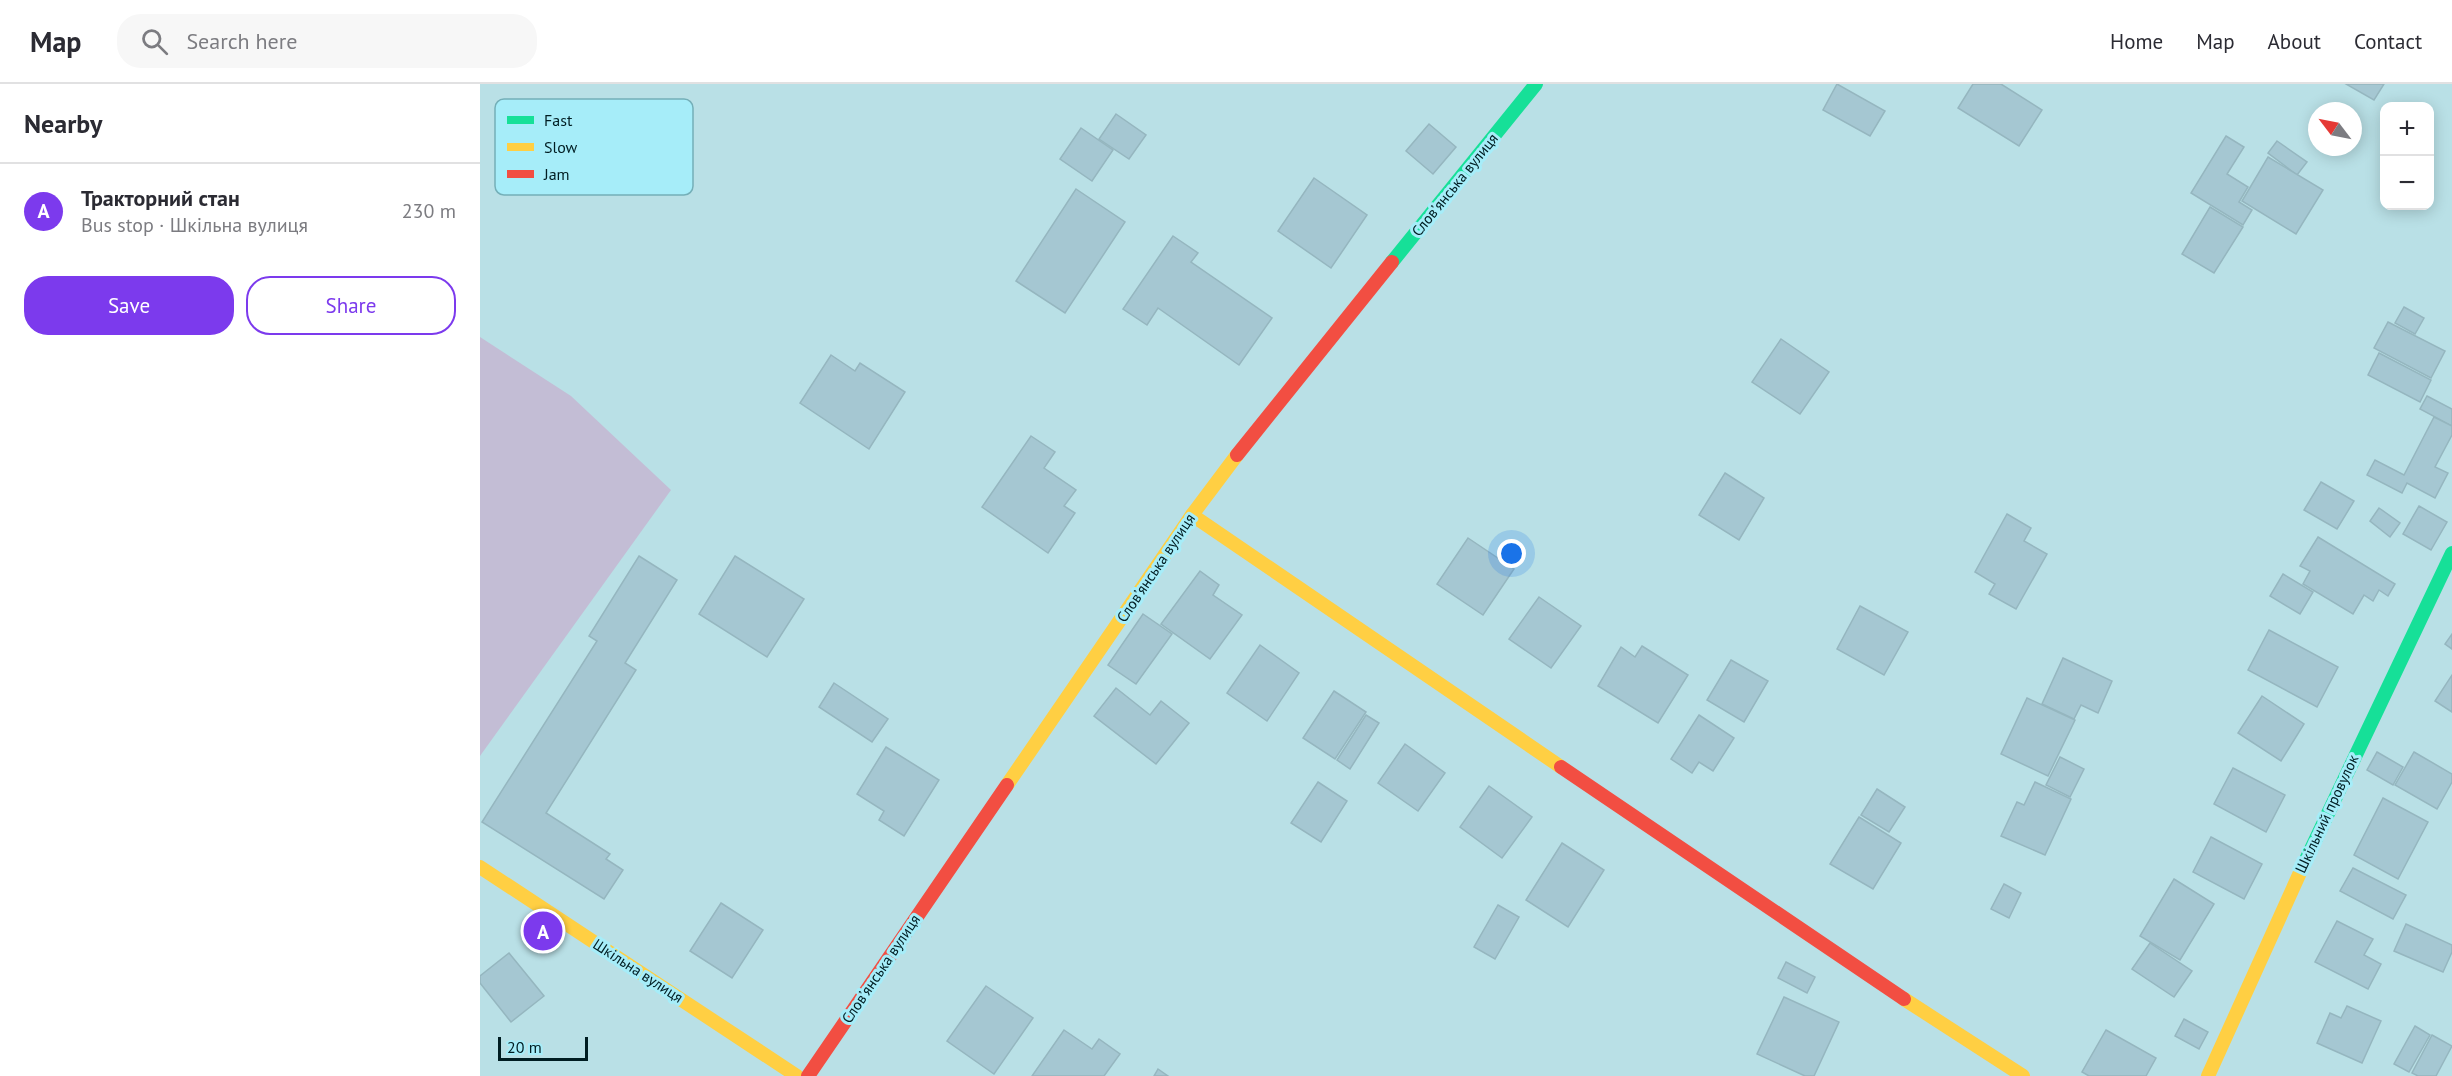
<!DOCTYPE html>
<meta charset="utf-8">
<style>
:root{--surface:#fff;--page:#f7f7f7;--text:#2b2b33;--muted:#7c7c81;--line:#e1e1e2;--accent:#7c3aed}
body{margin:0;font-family:"PT Sans",sans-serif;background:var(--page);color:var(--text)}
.controls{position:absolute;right:18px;top:18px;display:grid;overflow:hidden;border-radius:12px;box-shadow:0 3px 15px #0003}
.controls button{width:54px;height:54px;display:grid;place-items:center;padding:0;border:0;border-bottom:2px solid var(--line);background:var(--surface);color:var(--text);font:30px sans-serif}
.compass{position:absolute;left:1828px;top:18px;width:54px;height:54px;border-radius:50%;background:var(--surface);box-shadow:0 3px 15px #0003;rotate:302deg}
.scale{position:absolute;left:18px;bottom:15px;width:90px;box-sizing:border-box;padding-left:6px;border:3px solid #001d22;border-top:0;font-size:16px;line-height:21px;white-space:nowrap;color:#001d22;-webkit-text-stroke:4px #a6edf9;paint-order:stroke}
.you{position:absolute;left:1032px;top:470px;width:21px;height:21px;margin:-15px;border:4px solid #fff;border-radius:50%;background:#1a73e8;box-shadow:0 0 0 9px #1a73e833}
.badge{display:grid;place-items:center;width:39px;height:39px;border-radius:50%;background:var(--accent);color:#fff;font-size:20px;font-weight:700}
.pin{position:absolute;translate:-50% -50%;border:3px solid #fff;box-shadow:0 2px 6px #0006}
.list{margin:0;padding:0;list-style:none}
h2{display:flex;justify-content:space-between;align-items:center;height:78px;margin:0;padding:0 24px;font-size:26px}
h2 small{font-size:20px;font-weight:400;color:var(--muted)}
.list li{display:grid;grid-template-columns:39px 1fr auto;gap:18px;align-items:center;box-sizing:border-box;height:96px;padding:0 24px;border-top:2px solid var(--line)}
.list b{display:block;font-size:22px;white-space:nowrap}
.list p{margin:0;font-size:20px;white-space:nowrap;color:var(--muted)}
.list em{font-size:20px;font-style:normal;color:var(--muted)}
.actions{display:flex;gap:12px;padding:18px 24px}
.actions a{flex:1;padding:14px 0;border:2px solid var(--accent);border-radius:24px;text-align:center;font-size:21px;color:var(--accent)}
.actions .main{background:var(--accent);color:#fff}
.icon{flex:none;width:33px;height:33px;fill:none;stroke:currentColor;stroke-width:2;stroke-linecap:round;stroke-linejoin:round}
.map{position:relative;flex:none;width:1972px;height:992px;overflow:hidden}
header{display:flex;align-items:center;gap:36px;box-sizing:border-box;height:84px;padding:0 30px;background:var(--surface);border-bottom:2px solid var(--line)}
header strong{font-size:28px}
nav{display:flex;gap:33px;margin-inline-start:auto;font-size:21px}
.search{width:420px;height:54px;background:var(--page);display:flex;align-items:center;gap:15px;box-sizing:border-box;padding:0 21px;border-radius:24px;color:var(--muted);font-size:22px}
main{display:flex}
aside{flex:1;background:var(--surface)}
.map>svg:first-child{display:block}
</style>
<header>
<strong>Map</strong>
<div class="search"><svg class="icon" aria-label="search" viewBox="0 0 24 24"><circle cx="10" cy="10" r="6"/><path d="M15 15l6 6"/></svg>Search here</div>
<nav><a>Home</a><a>Map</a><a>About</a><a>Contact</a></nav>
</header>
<main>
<aside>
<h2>Nearby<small></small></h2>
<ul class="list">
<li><span class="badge">A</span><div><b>Тракторний стан</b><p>Bus stop · Шкільна вулиця</p></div><em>230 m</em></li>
</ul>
<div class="actions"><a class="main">Save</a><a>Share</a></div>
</aside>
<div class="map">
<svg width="1972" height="992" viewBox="0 0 1972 992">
<rect width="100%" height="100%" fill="#b9e0e6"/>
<polygon fill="#c3bdd5" points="0,253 91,312 191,406 0,672"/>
<g fill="#a5c7d2" stroke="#95b6bf" stroke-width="1.5">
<polygon points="1357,0 1405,27 1390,52 1343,26"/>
<polygon points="1493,0 1521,0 1562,26 1539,62 1478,24"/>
<polygon points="1866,0 1904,0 1894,16"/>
<polygon points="636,30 666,51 649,75 619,55"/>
<polygon points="949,40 976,63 953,90 926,67"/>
<polygon points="601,44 633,66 612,97 580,75"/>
<polygon points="1746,52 1764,63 1747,90 1768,103 1759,118 1772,126 1763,141 1711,109"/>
<polygon points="1797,57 1827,78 1817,91 1788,69"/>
<polygon points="1788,73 1843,106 1816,150 1762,117"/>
<polygon points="834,94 887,131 851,184 798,147"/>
<polygon points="596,105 645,138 585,229 536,197"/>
<polygon points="1730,123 1763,143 1734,189 1702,170"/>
<polygon points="693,152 718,169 711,178 792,234 759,281 678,224 667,241 643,225"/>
<polygon points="1924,223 1944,234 1935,250 1915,239"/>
<polygon points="1908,238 1965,267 1951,294 1894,264"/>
<polygon points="1301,255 1349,288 1320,330 1272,298"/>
<polygon points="1899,269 1951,296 1940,318 1888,291"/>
<polygon points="351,271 375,287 380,279 425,308 389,365 320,319"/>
<polygon points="1947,312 1972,325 1972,342 1940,325"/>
<polygon points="1954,333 1972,342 1972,351 1955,383 1968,389 1955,414 1927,399 1922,409 1887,391 1895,376 1924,391"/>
<polygon points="551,352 575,368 564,384 596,406 584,422 595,429 568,469 502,423"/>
<polygon points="1245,389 1284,414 1259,456 1219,431"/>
<polygon points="1841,398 1874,417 1857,445 1824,426"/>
<polygon points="1939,422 1967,438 1951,466 1923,450"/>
<polygon points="1899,424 1920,439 1910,453 1890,437"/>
<polygon points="1527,430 1551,444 1544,457 1567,470 1536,525 1509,510 1515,500 1495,488"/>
<polygon points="1838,453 1915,500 1908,512 1899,506 1893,517 1884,511 1873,530 1823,500 1830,487 1820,482"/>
<polygon points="988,454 1034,485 1003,531 957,500"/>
<polygon points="159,472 197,496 145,579 156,586 66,729 130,770 126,775 143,786 124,815 2,738 117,557 109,552"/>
<polygon points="255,472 324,515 287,573 219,530"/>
<polygon points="720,487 739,501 733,511 762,531 730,575 681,540"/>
<polygon points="1803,490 1833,508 1820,530 1790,512"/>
<polygon points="1059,513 1101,542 1071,584 1029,555"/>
<polygon points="1380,522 1428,548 1404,591 1357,565"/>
<polygon points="663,530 692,550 656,600 628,581"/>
<polygon points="1789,546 1858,583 1837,623 1768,586"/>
<polygon points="1972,550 1972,565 1965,560"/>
<polygon points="780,561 819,589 787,637 747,609"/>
<polygon points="1162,562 1208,591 1178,639 1118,602 1141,563 1155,573"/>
<polygon points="1583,574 1632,597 1618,629 1601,621 1594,635 1562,620"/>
<polygon points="1251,576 1288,597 1264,638 1227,616"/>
<polygon points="1972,591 1972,628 1955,617"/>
<polygon points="354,599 408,635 392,658 339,623"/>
<polygon points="636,604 670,631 681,617 709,639 676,680 614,632"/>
<polygon points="854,607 886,628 855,675 823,654"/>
<polygon points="1782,612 1824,640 1801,677 1758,649"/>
<polygon points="1547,614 1595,636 1568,692 1521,670"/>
<polygon points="886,631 899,639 870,685 857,676"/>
<polygon points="1219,631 1254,654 1233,687 1219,678 1212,689 1191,675"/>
<polygon points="925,660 965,689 938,727 898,699"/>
<polygon points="406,663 459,696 424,752 399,736 404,727 377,710"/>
<polygon points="1897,668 1923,683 1913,701 1887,686"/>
<polygon points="1934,668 1972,690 1972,698 1957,725 1915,701"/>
<polygon points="1580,673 1604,685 1590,713 1566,701"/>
<polygon points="1753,684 1805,711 1786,748 1734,720"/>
<polygon points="838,698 867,717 841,758 811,739"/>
<polygon points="1555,698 1591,715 1565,771 1521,752 1537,718 1544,721"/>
<polygon points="1009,702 1052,733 1022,774 980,743"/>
<polygon points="1397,705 1425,723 1409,748 1381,731"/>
<polygon points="1903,714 1948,738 1918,795 1874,771"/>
<polygon points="1379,733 1421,759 1393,805 1350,780"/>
<polygon points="1731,753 1782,780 1764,815 1713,788"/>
<polygon points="1082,759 1124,786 1088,843 1046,816"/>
<polygon points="1873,784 1926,811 1913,835 1860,807"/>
<polygon points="1694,795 1734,820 1700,876 1660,852"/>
<polygon points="1524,800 1541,809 1529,834 1511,825"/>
<polygon points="241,819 283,846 252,894 210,867"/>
<polygon points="1018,821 1039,833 1015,875 994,863"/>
<polygon points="1857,837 1893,855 1884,871 1901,880 1888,905 1835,878"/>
<polygon points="1926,840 1972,861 1972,868 1963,888 1914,867"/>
<polygon points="1670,859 1712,887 1694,913 1652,885"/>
<polygon points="29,869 64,912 31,938 0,899 0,892"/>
<polygon points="1306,878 1335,893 1327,909 1298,894"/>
<polygon points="506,902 553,934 514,990 467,957"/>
<polygon points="1304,913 1359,938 1334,992 1325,992 1277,970"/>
<polygon points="1867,922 1901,937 1882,979 1837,959 1850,929 1861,934"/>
<polygon points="1704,935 1728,948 1719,965 1695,952"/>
<polygon points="1935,942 1950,951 1929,988 1914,980"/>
<polygon points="584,946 612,965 619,955 640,970 624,992 552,992"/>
<polygon points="1626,946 1676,974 1666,992 1609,992 1602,988"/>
<polygon points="1952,951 1972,962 1956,992 1938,992 1932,989"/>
<polygon points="678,985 688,992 674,992"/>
</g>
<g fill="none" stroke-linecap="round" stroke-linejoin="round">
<g stroke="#16e098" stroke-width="14">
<polyline points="912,178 1056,0"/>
<polyline points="1823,782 1972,469"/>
</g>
<g stroke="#ffcf43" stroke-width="14">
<polyline points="712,431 1081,683"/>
<polyline points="527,701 712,431 757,371"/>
<polyline points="0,783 317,992"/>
<polyline points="1424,915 1543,992"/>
<polyline points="1728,992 1823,782"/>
</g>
<g stroke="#f24e42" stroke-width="14">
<polyline points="757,371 912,178"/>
<polyline points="1081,683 1424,915"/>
<polyline points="328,992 527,701"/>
</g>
</g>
<g text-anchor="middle" stroke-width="6" stroke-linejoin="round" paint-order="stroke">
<g font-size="15" fill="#001d22" stroke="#a6edf9">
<text transform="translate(975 101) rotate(-51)" y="5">Словʼянська вулиця</text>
<text transform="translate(676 484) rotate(-56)" y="5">Словʼянська вулиця</text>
<text transform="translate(1847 730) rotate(-65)" y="5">Шкільний провулок</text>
<text transform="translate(401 885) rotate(-56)" y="5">Словʼянська вулиця</text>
<text transform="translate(158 887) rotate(33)" y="5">Шкільна вулиця</text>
</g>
</g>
<rect x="15" y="15" width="198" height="96" rx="9" fill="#a6edf9" stroke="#74afb8" stroke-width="1.5"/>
<rect x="27" y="32" width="27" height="8" fill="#16e098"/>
<rect x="27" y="59" width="27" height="8" fill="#ffcf43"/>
<rect x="27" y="86" width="27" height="8" fill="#f24e42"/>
<g font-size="16" fill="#001d22">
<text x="64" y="42">Fast</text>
<text x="64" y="69">Slow</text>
<text x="64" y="96">Jam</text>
</g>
</svg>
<div class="controls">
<button>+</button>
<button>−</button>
</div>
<svg class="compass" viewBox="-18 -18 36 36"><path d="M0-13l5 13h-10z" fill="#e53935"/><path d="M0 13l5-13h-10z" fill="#7c7c81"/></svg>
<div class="scale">20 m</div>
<div class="you"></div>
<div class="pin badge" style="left:63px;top:847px">A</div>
</div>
</main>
